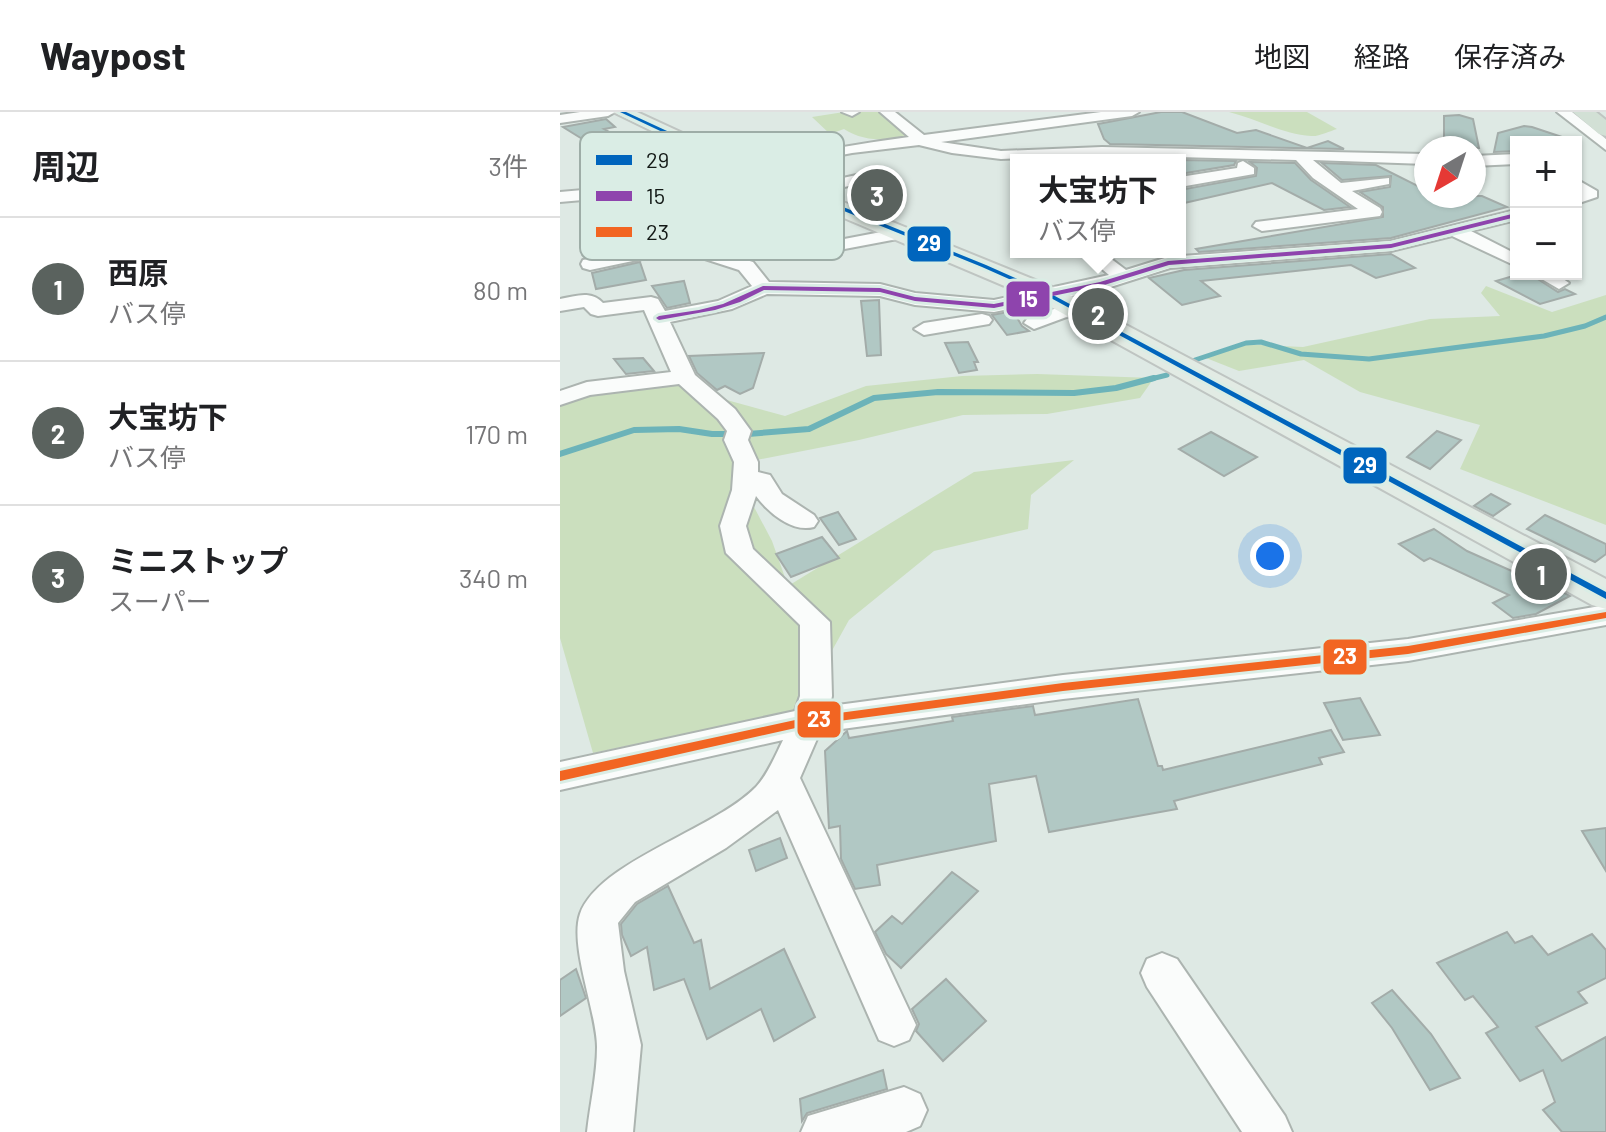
<!DOCTYPE html>
<html lang="ja">
<meta charset="utf-8">
<style>
:root{--surface:#fff;--page:#f6f6f6;--text:#202124;--muted:#757577;--line:#e0e0e0;--accent:#5a625e}
body{margin:0;font-family:Barlow,"Noto Sans JP",sans-serif;background:var(--page);color:var(--text)}
.controls{position:absolute;right:24px;top:24px;display:grid;overflow:hidden;border-radius:0px;box-shadow:0 2px 6px #0004}
.controls button{width:72px;height:72px;display:grid;place-items:center;padding:0;border:0;border-bottom:2px solid var(--line);background:var(--surface);color:var(--text);font:40px sans-serif}
.compass{position:absolute;left:854px;top:24px;width:72px;height:72px;border-radius:50%;background:var(--surface);box-shadow:0 2px 6px #0004;rotate:219deg}
.you{position:absolute;left:710px;top:444px;width:28px;height:28px;margin:-20px;border:6px solid #fff;border-radius:50%;background:#1a73e8;box-shadow:0 0 0 12px #1a73e833}
.badge{display:grid;place-items:center;width:52px;height:52px;border-radius:50%;background:var(--accent);color:#fff;font-size:26px;font-weight:700}
.pin{position:absolute;translate:-50% -50%;border:4px solid #fff;box-shadow:0 2px 8px #0006}
.popup{position:absolute;left:450px;top:42px;width:176px;height:104px;box-sizing:border-box;display:grid;place-content:center;border-radius:0px;background:var(--surface);filter:drop-shadow(0 2px 6px #0005);font-size:26px;white-space:nowrap;color:var(--muted)}
.popup b{font-size:30px;color:var(--text)}
.popup::after{content:'';position:absolute;left:50%;top:100%;margin-left:-16px;border:16px solid transparent;border-top-color:var(--surface)}
.list{margin:0;padding:0;list-style:none}
h2{display:flex;justify-content:space-between;align-items:center;height:104px;margin:0;padding:0 32px;font-size:34px}
h2 small{font-size:26px;font-weight:400;color:var(--muted)}
.list li{display:grid;grid-template-columns:52px 1fr auto;gap:24px;align-items:center;box-sizing:border-box;height:144px;padding:0 32px;border-top:2px solid var(--line)}
.list b{display:block;font-size:30px;white-space:nowrap}
.list p{margin:0;font-size:26px;white-space:nowrap;color:var(--muted)}
.list em{font-size:26px;font-style:normal;color:var(--muted)}
.map{position:relative;flex:none;width:1046px;height:1020px;overflow:hidden}
header{display:flex;align-items:center;gap:48px;box-sizing:border-box;height:112px;padding:0 40px;background:var(--surface);border-bottom:2px solid var(--line)}
header strong{font-size:38px}
nav{display:flex;gap:44px;margin-inline-start:auto;font-size:28px}
main{display:flex}
aside{flex:1;background:var(--surface)}
.map>svg:first-child{display:block}
</style>
<header>
<strong>Waypost</strong>
<nav><a>地図</a><a>経路</a><a>保存済み</a></nav>
</header>
<main>
<aside>
<h2>周辺<small>3件</small></h2>
<ul class="list">
<li><span class="badge">1</span><div><b>西原</b><p>バス停</p></div><em>80 m</em></li>
<li><span class="badge">2</span><div><b>大宝坊下</b><p>バス停</p></div><em>170 m</em></li>
<li><span class="badge">3</span><div><b>ミニストップ</b><p>スーパー</p></div><em>340 m</em></li>
</ul>
</aside>
<div class="map">
<svg width="1046" height="1020" viewBox="0 0 1046 1020">
<rect width="100%" height="100%" fill="#dee9e4"/>
<g fill="#cbdfbe">
<path d="M284,0H321L347,22L346,26C325,29 302,29 284,17L270,22L252,5Z"/>
<path d="M669,0H747L777,17C770,19 758,25 751,24C722,22 697,7 669,0Z"/>
<polygon points="926,174 992,200 1046,183 1046,413 900,357 920,313 800,280 744,248 679,259 641,244 679,232 743,235 870,207 940,204 921,181"/>
<polygon points="477,262 594,266 580,286 487,302 403,303 299,328 186,350 185,378 212,429 228,474 414,360 514,348 471,383 468,417 374,439 289,508 239,598 33,641 0,526 0,287 119,266 134,279 225,304 306,274 402,264"/>
</g>
<g fill="none" stroke-linecap="round" stroke-linejoin="round">
<g stroke="#6cb3b9" stroke-width="5">
<polyline points="635,248 686,231 701,230 741,242 809,247 984,224 1025,214 1046,205"/>
<polyline points="587,268 607,263"/>
</g>
<polyline stroke="#6cb3b9" stroke-width="6" points="0,342 74,318 119,317 152,322 188,322 249,317 314,286 378,280 514,281 556,276 594,266"/>
</g>
<g fill="#b1c8c4" stroke="#a3aca9" stroke-width="2">
<polygon points="601,0 622,0 677,21 696,18 747,36 768,29 784,37 550,32 544,27 538,12"/>
<polygon points="899,3 913,7 919,36 884,36 884,4"/>
<polygon points="46,7 55,15 44,17 60,26 32,33 3,15"/>
<polygon points="964,14 972,15 1017,30 956,30 956,39 934,40 938,21"/>
<polygon points="620,48 676,49 674,53 620,62"/>
<polygon points="690,50 735,51 751,68 790,95 764,98 712,71 620,92 620,78 696,64 697,56"/>
<polygon points="762,51 816,53 866,78 866,84 922,84 947,95 831,126 639,140 636,137 823,105 823,95 800,80 830,75 831,64 782,68"/>
<polygon points="141,75 154,90 129,95 117,79"/>
<polygon points="55,88 59,95 61,124 69,123 71,134 74,135 49,140 40,90"/>
<polygon points="831,142 855,156 816,166 791,153 641,169 660,184 622,193 589,166 624,158"/>
<polygon points="80,150 86,168 36,177 32,161"/>
<polygon points="960,162 970,162 998,180 1005,177 1015,182 980,192 936,169"/>
<polygon points="124,169 130,191 107,196 92,174"/>
<polygon points="319,188 321,243 307,244 301,189"/>
<polygon points="453,199 462,214 469,219 447,223 432,203"/>
<polygon points="408,230 418,250 414,250 417,258 399,261 385,231"/>
<polygon points="204,241 193,276 180,282 165,274 157,278 137,261 129,244"/>
<polygon points="83,246 94,259 66,262 54,247"/>
<polygon points="877,319 901,328 870,357 847,345"/>
<polygon points="651,320 697,345 664,364 619,337"/>
<polygon points="931,382 950,392 933,404 914,394"/>
<polygon points="278,400 296,427 279,433 260,406"/>
<polygon points="985,403 1046,432 1046,442 1035,450 967,417"/>
<polygon points="874,417 907,439 974,469 977,466 1010,484 976,502 953,506 933,491 949,483 870,446 864,449 839,432"/>
<polygon points="262,425 279,446 231,465 216,442"/>
<polygon points="800,586 820,623 783,628 764,591"/>
<polygon points="578,587 598,654 602,654 603,658 771,618 784,640 759,646 762,652 614,689 617,697 489,720 476,664 429,672 436,729 317,753 320,773 295,777 281,747 280,714 269,716 265,639 287,619 289,626 393,609 392,605 473,594 475,603"/>
<polygon points="1046,716 1046,759 1022,719"/>
<polygon points="220,726 227,746 196,759 189,738"/>
<polygon points="392,760 418,779 341,856 326,842 315,820 332,804 342,812"/>
<polygon points="108,774 134,831 141,828 150,877 224,837 255,905 214,929 201,897 147,927 124,867 94,878 87,835 71,844 62,823 61,812 77,792"/>
<polygon points="947,820 955,831 972,824 988,843 1032,822 1046,838 1046,866 1018,880 1027,891 976,915 1002,949 1046,925 1046,1020 1002,1020 983,998 995,990 983,958 960,969 926,921 938,915 913,884 905,888 877,851"/>
<polygon points="16,857 26,886 0,904 0,868"/>
<polygon points="386,867 426,909 383,949 356,919 359,912 352,897"/>
<polygon points="832,878 871,922 900,966 870,978 832,916 812,891"/>
<polygon points="323,958 327,977 247,1001 242,1009 240,987"/>
</g>
<g fill="none" stroke-linecap="round" stroke-linejoin="round">
<g stroke="#acb4b0" stroke-width="4">
<g id="minor">
<polygon points="20,0 55,0 48,4 0,11 0,3"/>
<polygon points="282,0 299,0 292,4"/>
<path d="M320,0H335L364,23L541,0H579L572,4L381,30L441,39L542,35L866,42V52L753,48L781,71L829,66V72L792,79L820,96L822,100L820,104L702,119L693,114L696,110L798,97L753,66L736,48L542,43L441,47L392,41L359,33L292,41L73,83L80,98L102,106L124,129L193,150L209,170L320,172L355,181L434,188L549,163L522,140H542L566,158L608,145L831,129L956,98V108L911,119L956,142V154L892,124L831,139L610,156L541,178L434,200L355,193L320,184L207,182L172,197L110,210L135,263L175,297L191,319L188,328L198,350V360L210,363L222,382L254,403L258,409L254,415C232,421 209,401 196,384L186,414L193,437L270,510L272,584L270,594L503,563L848,527L1046,493V513L848,549L503,587L260,620L240,666L349,898L356,913L349,928L334,934L319,928L218,698L166,736L75,790L58,811L64,859L81,933L73,1020H27C30,992 37,963 37,935C37,901 9,834 20,802C39,749 154,718 196,675C208,662 215,644 223,628L0,678V650L235,599L240,584V513L166,441L160,414L172,378L174,350L164,328L167,319L158,307L119,272L30,283L0,293V279L27,270L111,260L84,198L38,204L31,202L24,195L0,199V187C16,184 31,178 43,191L91,185L98,187L105,199L158,189L192,174L179,158L120,139L30,158L23,156L21,152L23,148L107,131L90,114L67,105L57,85L0,90V80C117,71 232,40 349,25Z"/>
<polygon points="997,0 1012,0 1046,27 1046,38"/>
<polygon points="956,42 956,52 914,54 914,44"/>
<polygon points="683,49 694,56 694,62 620,75 620,65 677,56 678,51"/>
<polygon points="301,62 309,67 307,70 239,85 231,80 233,77"/>
<polygon points="1016,67 1037,79 1037,85 1016,92 1018,81"/>
<polygon points="342,116 351,121 348,125 258,142 249,137 258,132"/>
<polygon points="973,162 996,162 1009,171 999,177"/>
<polygon points="513,190 523,196 520,200 474,217 464,211 467,207"/>
<polygon points="422,202 429,204 432,208 429,212 364,223 354,217 364,211"/>
<polygon points="602,841 617,847 725,1004 732,1020 682,1020 587,875 581,861 587,847"/>
<polygon points="344,975 360,982 367,998 360,1014 346,1020 241,1020 248,1004"/>
</g>
</g>
<g stroke="#bfc5c2" stroke-width="4">
<polygon id="major" points="53,0 77,0 192,53 500,178 1046,467 1046,497 1032,493 482,190 178,61"/>
</g>
<g stroke="#bfc5c2" stroke-width="4">
<polygon id="highway" points="1013,0 1036,0 1046,8 1046,24 1039,22"/>
</g>
<use href="#minor" fill="#fafcfb" fill-rule="evenodd"/>
<use href="#major" fill="#e2ebe4" fill-rule="evenodd"/>
<use href="#highway" fill="#d2e0d5" fill-rule="evenodd"/>
<g stroke="#daede5" stroke-width="6">
<polygon id="bus-1" points="60,0 66,0 187,56 426,153 493,183 1046,480 1046,487 489,185 422,155 183,58"/>
</g>
<g stroke="#daede5" stroke-width="6">
<polygon id="bus-2" points="956,101 956,105 831,136 609,153 541,174 434,196 355,189 320,180 204,178 180,190 155,198 99,208 96,206 99,204 139,198 163,192 203,174 320,176 355,185 434,192 540,170 608,149 831,132"/>
</g>
<g stroke="#daede5" stroke-width="6">
<polygon id="bus-3" points="1046,500 1046,506 848,542 503,579 249,613 0,669 0,659 249,605 503,571 848,534"/>
</g>
<use href="#bus-1" fill="#0065bd" fill-rule="evenodd"/>
<use href="#bus-2" fill="#8e44ad" fill-rule="evenodd"/>
<use href="#bus-3" fill="#f26522" fill-rule="evenodd"/>
</g>
<rect x="20" y="20" width="264" height="128" rx="12" fill="#daede5" stroke="#9eada7" stroke-width="2"/>
<rect x="36" y="43" width="36" height="10" fill="#0065bd"/>
<rect x="36" y="79" width="36" height="10" fill="#8e44ad"/>
<rect x="36" y="115" width="36" height="10" fill="#f26522"/>
<g font-size="22" fill="#131916">
<text x="86" y="56">29</text>
<text x="86" y="92">15</text>
<text x="86" y="128">23</text>
</g>
<g stroke="#daede5" stroke-width="3">
<rect x="346" y="113" width="46" height="38" rx="8" fill="#0065bd"/>
<rect x="445" y="168" width="46" height="38" rx="8" fill="#8e44ad"/>
<rect x="782" y="334" width="46" height="39" rx="8" fill="#0065bd"/>
<rect x="762" y="526" width="46" height="38" rx="8" fill="#f26522"/>
<rect x="236" y="588" width="46" height="39" rx="8" fill="#f26522"/>
</g>
<g font-size="22" text-anchor="middle" font-weight="bold" fill="#fff">
<text x="369" y="139">29</text>
<text x="468" y="195">15</text>
<text x="805" y="361">29</text>
<text x="785" y="552">23</text>
<text x="259" y="615">23</text>
</g>
</svg>
<div class="controls">
<button>+</button>
<button>−</button>
</div>
<svg class="compass" viewBox="-18 -18 36 36"><path d="M0-13l5 13h-10z" fill="#e53935"/><path d="M0 13l5-13h-10z" fill="#757577"/></svg>
<div class="you"></div>
<div class="pin badge" style="left:981px;top:462px">1</div>
<div class="pin badge" style="left:538px;top:202px">2</div>
<div class="popup"><b>大宝坊下</b>バス停</div>
<div class="pin badge" style="left:317px;top:83px">3</div>
</div>
</main>
